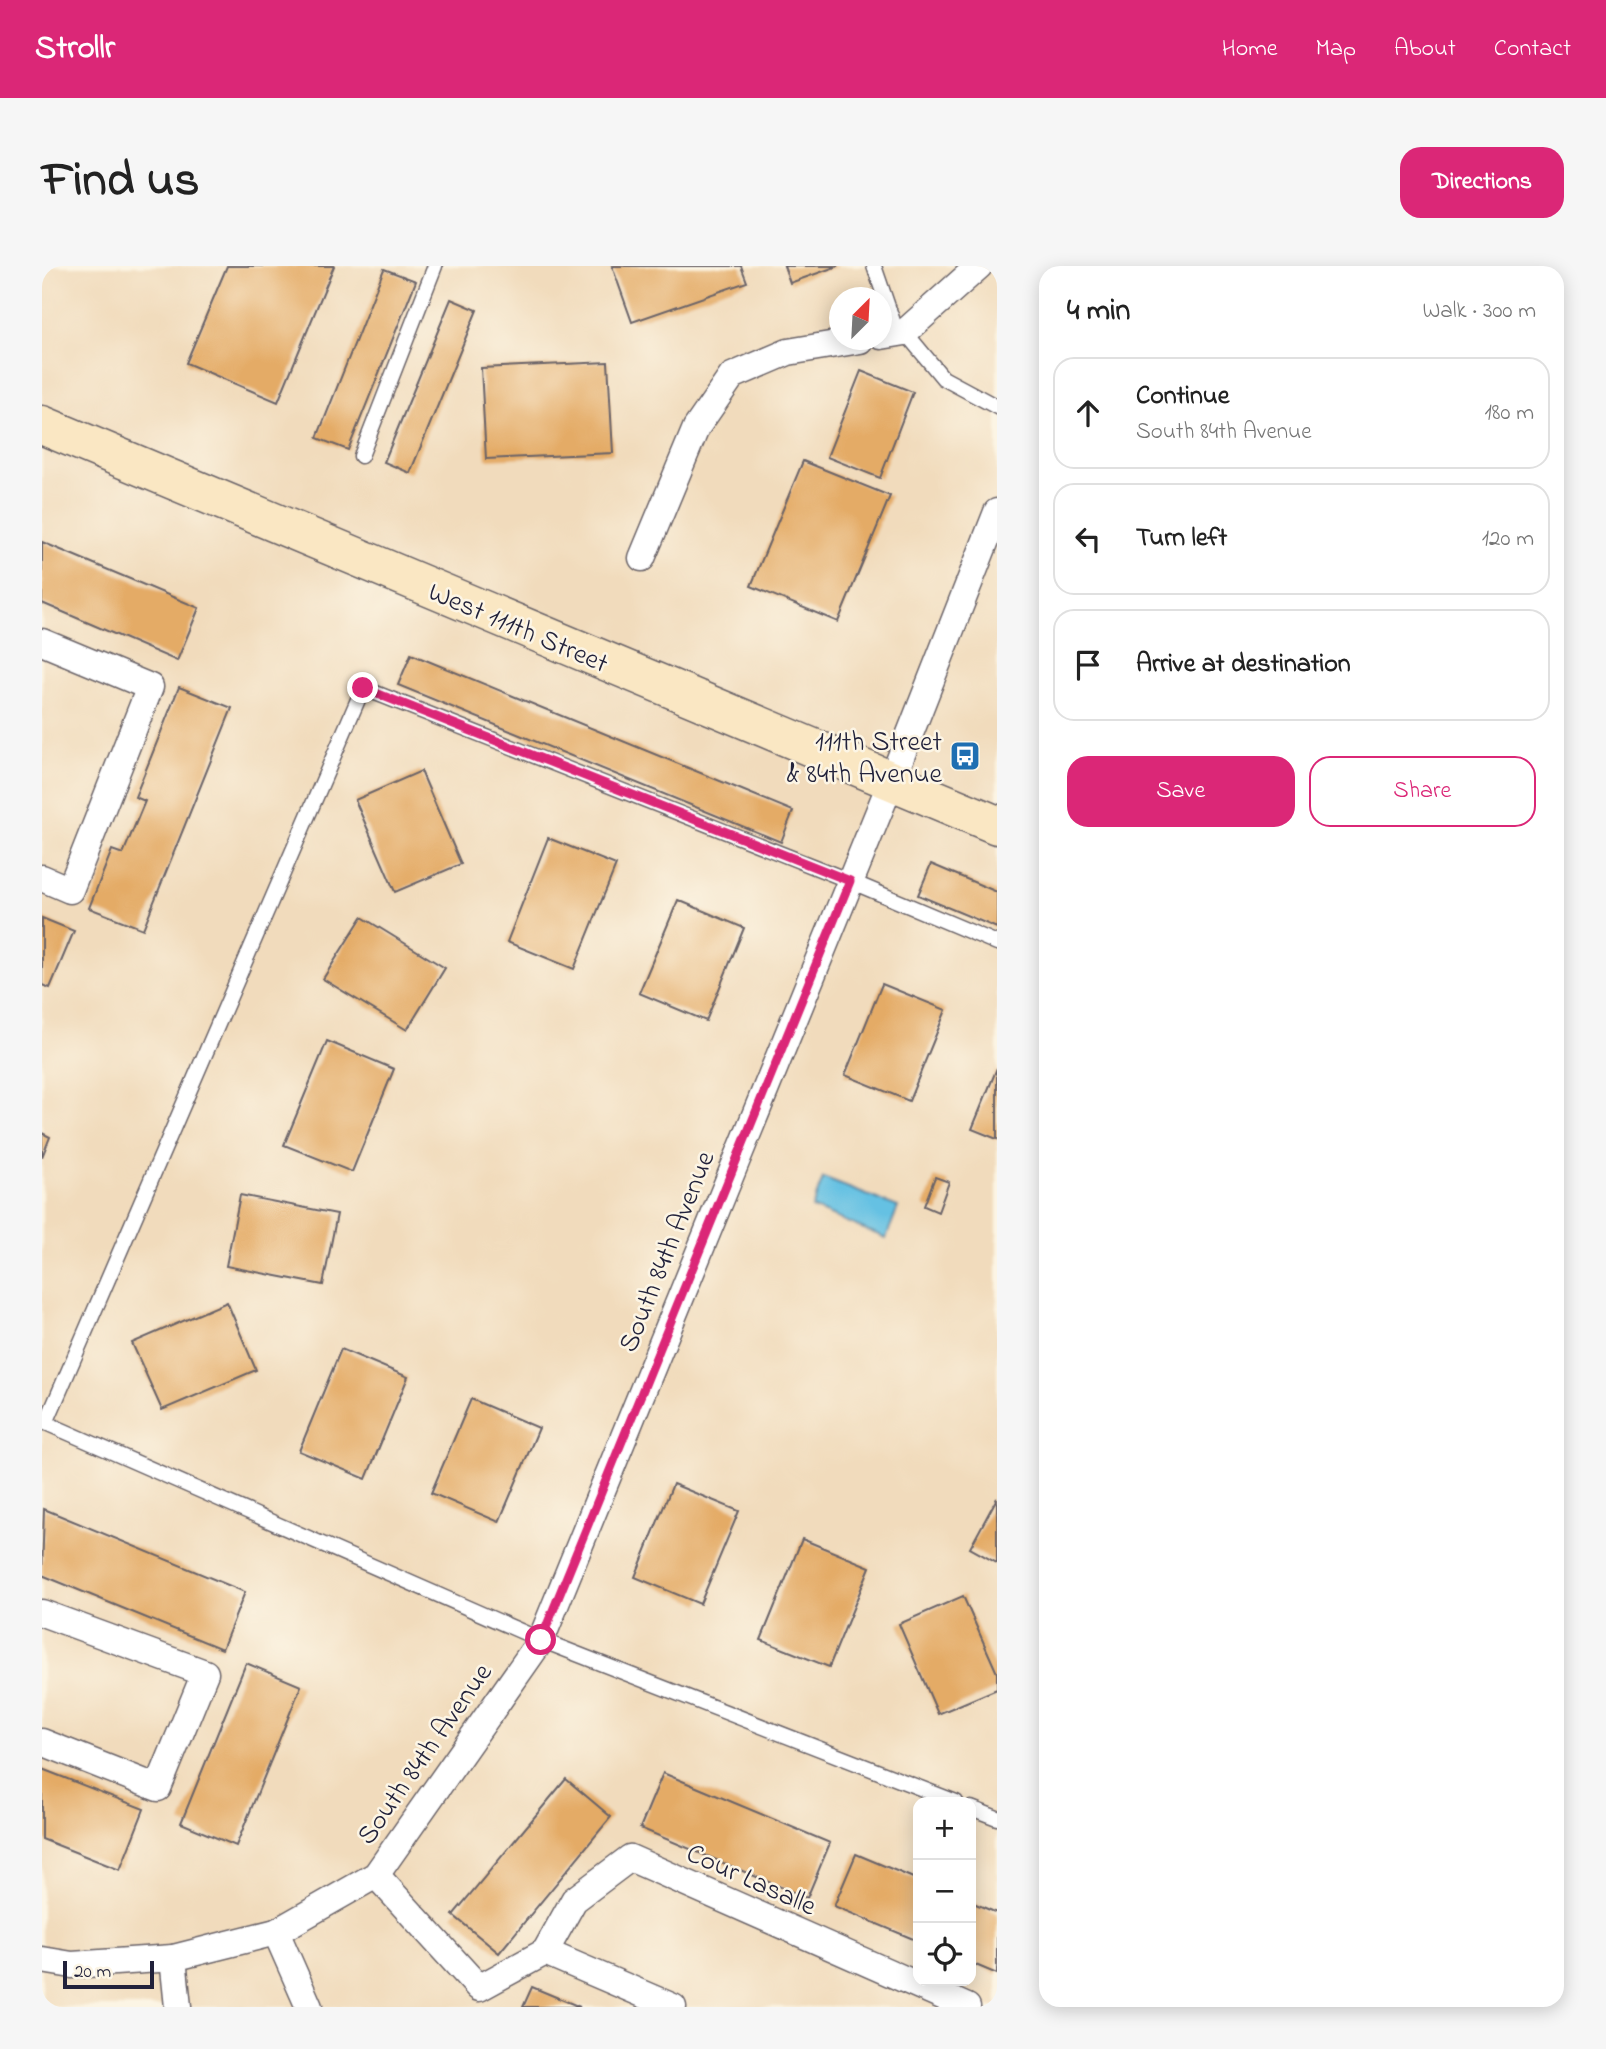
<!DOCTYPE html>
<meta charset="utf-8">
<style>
:root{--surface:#fff;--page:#f6f6f6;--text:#222;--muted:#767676;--line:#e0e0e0;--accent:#db2777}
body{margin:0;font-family:"Indie Flower",sans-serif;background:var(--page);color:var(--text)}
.controls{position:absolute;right:21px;bottom:21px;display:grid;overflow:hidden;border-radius:14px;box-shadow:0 4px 18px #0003}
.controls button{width:63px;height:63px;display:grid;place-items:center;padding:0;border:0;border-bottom:2px solid var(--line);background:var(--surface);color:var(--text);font:35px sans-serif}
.compass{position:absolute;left:787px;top:21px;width:63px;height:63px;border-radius:50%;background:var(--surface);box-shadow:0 4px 18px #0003;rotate:24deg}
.scale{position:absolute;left:21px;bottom:18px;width:91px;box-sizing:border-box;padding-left:7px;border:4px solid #22223b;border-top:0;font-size:19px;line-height:24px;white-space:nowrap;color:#22223b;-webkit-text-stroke:5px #fcf5e5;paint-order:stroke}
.stop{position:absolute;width:21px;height:21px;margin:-16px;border:5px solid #db2777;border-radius:50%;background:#fff}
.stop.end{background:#db2777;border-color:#fff;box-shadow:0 2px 7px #0008}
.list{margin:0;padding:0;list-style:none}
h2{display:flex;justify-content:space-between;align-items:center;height:91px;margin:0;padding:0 28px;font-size:30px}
h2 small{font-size:23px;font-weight:400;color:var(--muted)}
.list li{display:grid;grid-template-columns:46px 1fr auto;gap:21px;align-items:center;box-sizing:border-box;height:112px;margin:0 14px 14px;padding:0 14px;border:2px solid var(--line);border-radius:21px}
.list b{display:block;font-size:26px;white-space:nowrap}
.list p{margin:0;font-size:23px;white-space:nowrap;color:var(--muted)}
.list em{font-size:23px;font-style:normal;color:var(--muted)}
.actions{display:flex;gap:14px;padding:21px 28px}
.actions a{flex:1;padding:16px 0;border:2px solid var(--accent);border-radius:21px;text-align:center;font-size:24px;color:var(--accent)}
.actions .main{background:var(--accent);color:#fff}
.icon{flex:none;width:38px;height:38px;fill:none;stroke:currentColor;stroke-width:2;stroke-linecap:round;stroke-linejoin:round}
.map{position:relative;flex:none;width:955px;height:1741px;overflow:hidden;border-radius:21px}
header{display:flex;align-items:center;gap:42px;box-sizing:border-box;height:98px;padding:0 35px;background:var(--accent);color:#fff}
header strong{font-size:33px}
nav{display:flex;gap:38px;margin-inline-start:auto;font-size:24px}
.intro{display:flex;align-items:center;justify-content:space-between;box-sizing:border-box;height:168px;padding:0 42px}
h1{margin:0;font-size:49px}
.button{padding:18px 32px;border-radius:21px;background:var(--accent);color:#fff;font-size:24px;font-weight:700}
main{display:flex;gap:42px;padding:0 42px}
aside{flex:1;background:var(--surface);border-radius:21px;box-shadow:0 4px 18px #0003}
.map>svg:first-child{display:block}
</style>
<header>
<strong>Strollr</strong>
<nav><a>Home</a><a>Map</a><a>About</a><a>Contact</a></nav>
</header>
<div class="intro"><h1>Find us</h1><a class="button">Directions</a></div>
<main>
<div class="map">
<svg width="955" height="1741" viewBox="0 0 955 1741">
<rect width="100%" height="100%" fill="#fcf5e5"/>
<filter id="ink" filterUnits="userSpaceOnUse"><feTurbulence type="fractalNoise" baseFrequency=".0143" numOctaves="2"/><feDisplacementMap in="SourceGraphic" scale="14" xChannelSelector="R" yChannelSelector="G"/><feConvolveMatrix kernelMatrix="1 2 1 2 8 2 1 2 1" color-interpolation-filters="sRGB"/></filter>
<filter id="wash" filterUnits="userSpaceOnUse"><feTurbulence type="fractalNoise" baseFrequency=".00686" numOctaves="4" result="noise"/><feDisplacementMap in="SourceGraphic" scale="28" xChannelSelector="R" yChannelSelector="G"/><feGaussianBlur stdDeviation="1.57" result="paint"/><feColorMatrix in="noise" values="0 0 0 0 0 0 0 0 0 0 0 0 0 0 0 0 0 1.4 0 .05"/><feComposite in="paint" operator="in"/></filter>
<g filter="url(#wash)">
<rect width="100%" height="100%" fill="#f1dbbc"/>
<polygon fill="#65c1e3" stroke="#44728f" stroke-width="2" points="781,912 856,941 844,972 770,942"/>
<g id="blocks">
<g fill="#e4ab66">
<polygon points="185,0 292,0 236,136 144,97"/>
<polygon points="570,0 699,0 705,16 590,56"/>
<polygon points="742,0 796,0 748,17"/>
<polygon points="342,3 374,15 306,184 275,172"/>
<polygon points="409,33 435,44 368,207 342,196"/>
<polygon points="566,96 571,187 444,193 439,102"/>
<polygon points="819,105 871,126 838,212 785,191"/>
<polygon points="761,195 848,230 796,356 709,320"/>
<polygon points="0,276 157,342 135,395 0,337"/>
<polygon points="369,388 751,545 739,576 356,419"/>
<polygon points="137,421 190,442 101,663 47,642 70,584 81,588 103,535 93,531"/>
<polygon points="379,505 419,598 353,626 313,534"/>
<polygon points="506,572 574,599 532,703 465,676"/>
<polygon points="889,598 955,626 955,662 876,629"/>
<polygon points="636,634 702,662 664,755 597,727"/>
<polygon points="320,651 403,702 365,764 281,713"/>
<polygon points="0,652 32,665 8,722 0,719"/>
<polygon points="840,718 904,744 867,835 803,809"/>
<polygon points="285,775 352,803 310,906 242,879"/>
<polygon points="955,802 955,873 930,863"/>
<polygon points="0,867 8,871 0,891"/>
<polygon points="893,911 907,916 896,946 882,940"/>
<polygon points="198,929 295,948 281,1019 184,1000"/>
<polygon points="185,1036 214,1104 120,1144 90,1077"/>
<polygon points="299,1083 366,1111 324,1213 257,1185"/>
<polygon points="429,1133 497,1162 457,1256 389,1227"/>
<polygon points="631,1218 697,1245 658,1338 593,1311"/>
<polygon points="955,1232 955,1297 928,1282"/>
<polygon points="2,1243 203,1326 180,1383 0,1309"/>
<polygon points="760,1273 828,1301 787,1401 719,1374"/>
<polygon points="921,1330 955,1407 955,1423 896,1448 857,1358"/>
<polygon points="204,1397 259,1420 194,1580 139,1557"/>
<polygon points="0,1503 102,1543 78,1604 0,1573"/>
<polygon points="621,1507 788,1577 765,1632 598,1562"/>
<polygon points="524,1513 569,1551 457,1687 411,1649"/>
<polygon points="814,1588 876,1614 876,1675 792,1640"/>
<polygon points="929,1636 955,1647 955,1708 929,1697"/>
<polygon points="490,1721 538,1741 481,1741"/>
</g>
</g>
</g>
<g filter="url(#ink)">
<use href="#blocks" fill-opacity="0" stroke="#6a6368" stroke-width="2"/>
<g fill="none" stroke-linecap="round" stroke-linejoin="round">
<g stroke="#6a6368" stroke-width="17">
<g id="service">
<polyline points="832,0 855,67"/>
<polyline points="863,66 901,112 955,141"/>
<polyline points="319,190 393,0"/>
<polyline points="914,1536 499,1374 4,1157 321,422 808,615 955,677"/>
<polyline points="929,1542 955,1552"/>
</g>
</g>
<g stroke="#6a6368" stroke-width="29">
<g id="minor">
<polyline points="839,70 863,66 937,0"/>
<polyline points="600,292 654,162 690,110 746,86 818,74"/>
<polyline points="0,376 108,421 28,624 0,612"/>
<polyline points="0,1347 163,1407 116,1522 0,1476"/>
<polyline points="334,1609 437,1722 503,1686 532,1634 588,1592 925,1741"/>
<polyline points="234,1666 267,1741"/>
<polyline points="503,1686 631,1741"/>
<polyline points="131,1692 136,1741"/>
<polyline points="0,1694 30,1699 131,1692 234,1666 334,1609 499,1374 849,516 955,246"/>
</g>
</g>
<g stroke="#6a6368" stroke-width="41">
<polyline id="secondary" points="0,159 955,559"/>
</g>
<use href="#service" stroke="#fff" stroke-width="14"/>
<use href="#minor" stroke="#fff" stroke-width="26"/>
<use href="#secondary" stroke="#fae7c3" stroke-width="38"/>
</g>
</g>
<g fill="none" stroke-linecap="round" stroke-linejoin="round" filter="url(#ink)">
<polyline stroke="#db2777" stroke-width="9" points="321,422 808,615 499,1374"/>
</g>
<defs>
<g id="bus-square" transform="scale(1.575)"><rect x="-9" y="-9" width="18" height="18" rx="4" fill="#1f6fb2" stroke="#fcf5e5"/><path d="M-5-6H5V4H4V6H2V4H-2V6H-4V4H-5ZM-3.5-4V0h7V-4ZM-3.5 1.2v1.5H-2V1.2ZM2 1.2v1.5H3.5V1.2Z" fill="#fff"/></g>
</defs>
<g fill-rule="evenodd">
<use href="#bus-square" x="923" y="490"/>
</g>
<g text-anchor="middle" stroke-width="5" stroke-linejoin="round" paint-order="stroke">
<g font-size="28" fill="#22223b" stroke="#fcf5e5">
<text transform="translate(477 360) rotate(23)" y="10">West 111th Street</text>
<text transform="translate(623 985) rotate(-68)" y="10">South 84th Avenue</text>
<text transform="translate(381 1487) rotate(-55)" y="10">South 84th Avenue</text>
<text transform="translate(710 1612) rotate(24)" y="10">Cour Lasalle</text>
</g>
<g font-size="28" fill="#22223b" stroke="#fcf5e5" text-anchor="end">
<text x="900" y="484">111th Street<tspan x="900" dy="32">&amp; 84th Avenue</tspan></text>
</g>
</g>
</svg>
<div class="controls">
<button>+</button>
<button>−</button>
<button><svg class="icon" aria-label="locate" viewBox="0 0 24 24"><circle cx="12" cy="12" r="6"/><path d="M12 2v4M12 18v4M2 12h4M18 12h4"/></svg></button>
</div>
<svg class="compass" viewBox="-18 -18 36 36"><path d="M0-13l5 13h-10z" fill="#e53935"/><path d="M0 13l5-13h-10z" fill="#767676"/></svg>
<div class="scale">20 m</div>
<div class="stop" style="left:499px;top:1374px"></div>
<div class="stop end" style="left:321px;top:422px"></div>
</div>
<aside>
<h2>4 min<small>Walk · 300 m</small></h2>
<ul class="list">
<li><svg class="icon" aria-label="ahead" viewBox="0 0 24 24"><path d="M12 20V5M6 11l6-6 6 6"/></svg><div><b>Continue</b><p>South 84th Avenue</p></div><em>180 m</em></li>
<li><svg class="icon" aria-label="left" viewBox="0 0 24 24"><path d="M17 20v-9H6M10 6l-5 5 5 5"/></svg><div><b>Turn left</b></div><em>120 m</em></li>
<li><svg class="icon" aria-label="arrive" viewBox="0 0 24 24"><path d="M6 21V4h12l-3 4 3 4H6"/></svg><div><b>Arrive at destination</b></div></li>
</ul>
<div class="actions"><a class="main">Save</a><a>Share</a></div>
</aside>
</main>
